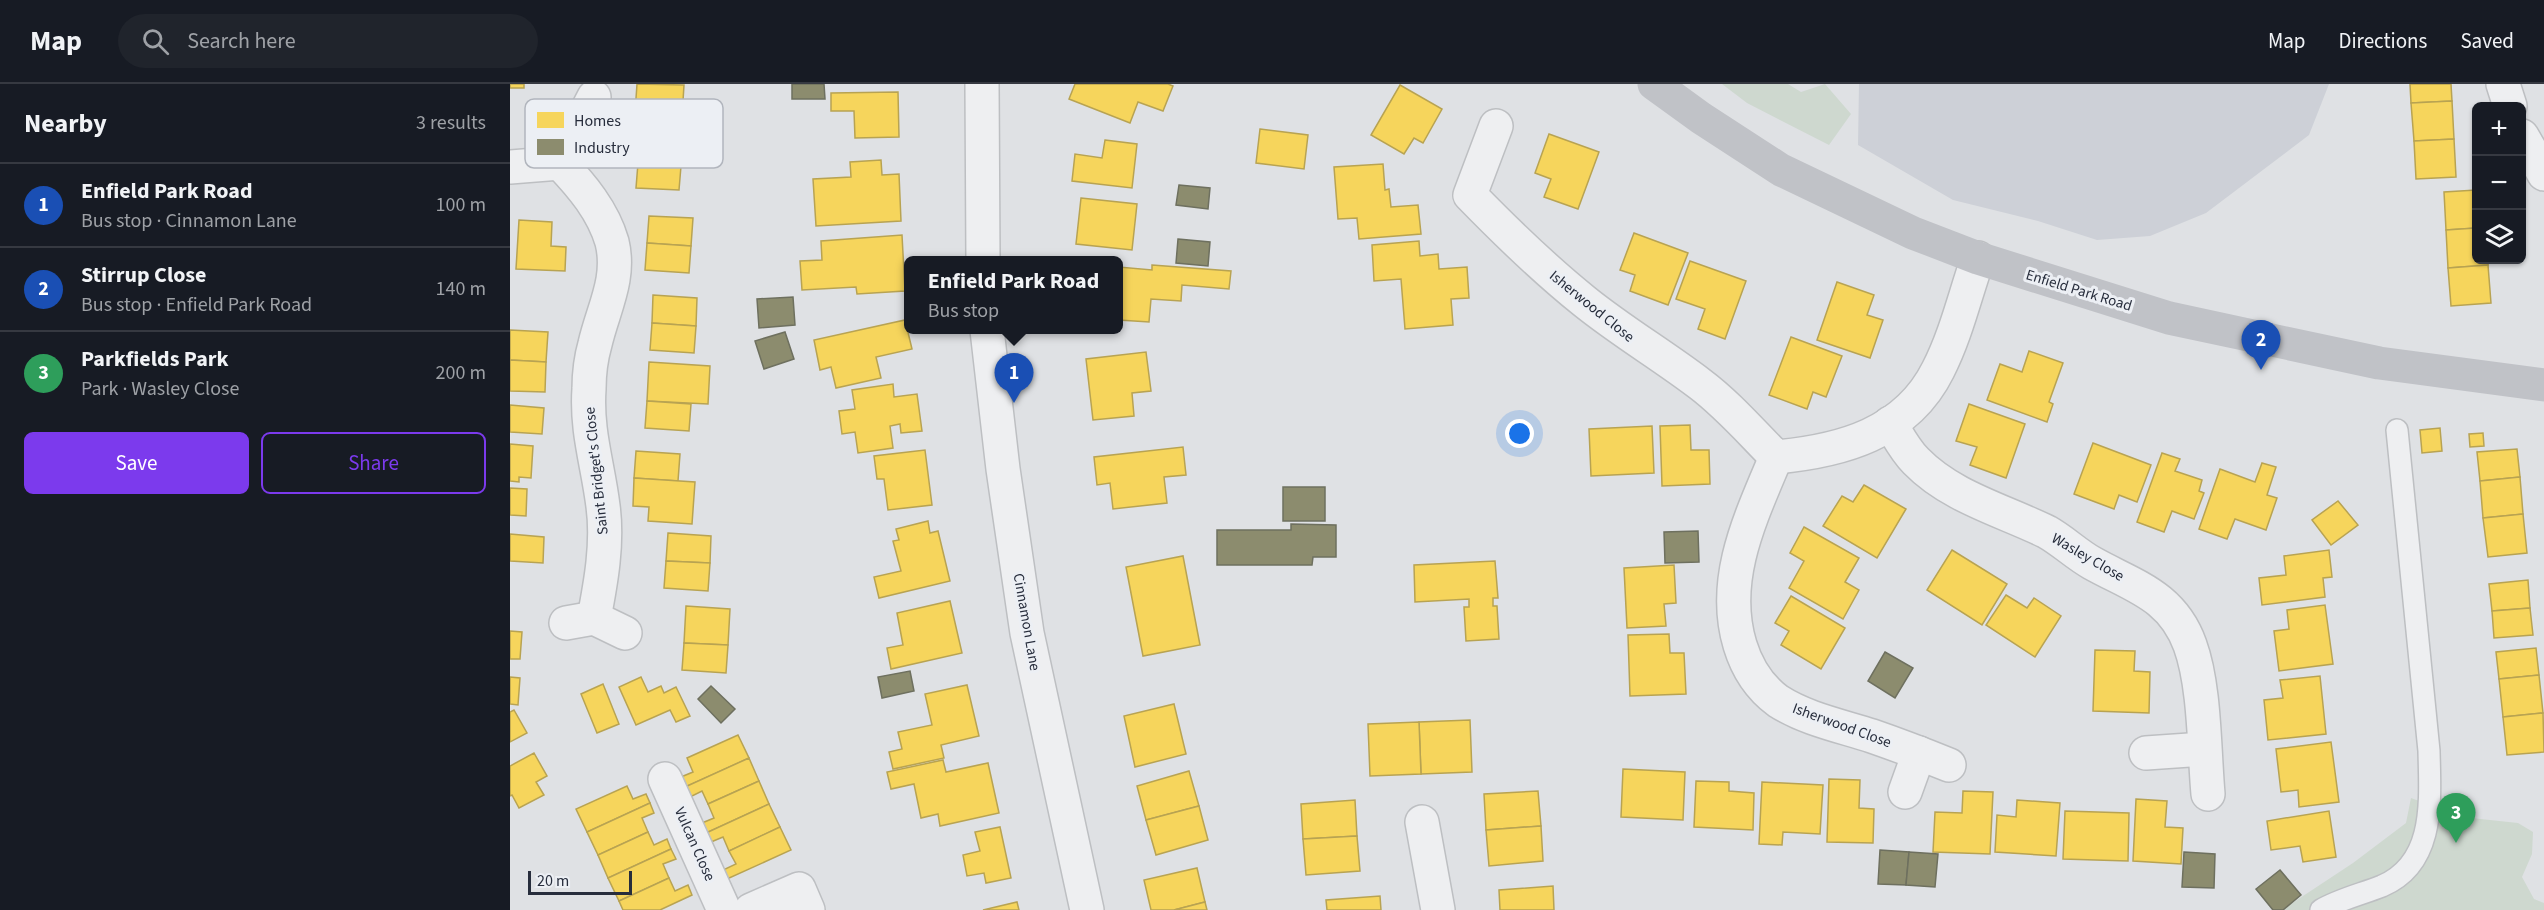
<!DOCTYPE html>
<meta charset="utf-8">
<style>
:root{--surface:#171b24;--page:#20242c;--text:#f1f3f6;--muted:#9ea1a6;--line:#363941;--accent:#7c3aed}
body{margin:0;font-family:"Source Sans 3",sans-serif;background:var(--page);color:var(--text)}
.controls{position:absolute;right:18px;top:18px;display:grid;overflow:hidden;border-radius:9px;box-shadow:0 2px 4px #0004}
.controls button{width:54px;height:54px;display:grid;place-items:center;padding:0;border:0;border-bottom:2px solid var(--line);background:var(--surface);color:var(--text);font:30px sans-serif}
.scale{position:absolute;left:18px;bottom:15px;width:104px;box-sizing:border-box;padding-left:6px;border:3px solid #272d3c;border-top:0;font-size:16px;line-height:21px;white-space:nowrap;color:#272d3c;-webkit-text-stroke:4px #eceff4;paint-order:stroke}
.you{position:absolute;left:1010px;top:350px;width:21px;height:21px;margin:-15px;border:4px solid #fff;border-radius:50%;background:#1a73e8;box-shadow:0 0 0 9px #1a73e833}
.badge{display:grid;place-items:center;width:39px;height:39px;border-radius:50%;background:var(--accent);color:#fff;font-size:20px;font-weight:700}
.pin{position:absolute;translate:-50% -50px;filter:drop-shadow(0 2px 3px #0008)}
.pin::after{content:'';position:absolute;top:32px;width:21px;height:18px;background:inherit;clip-path:polygon(0 0,100% 0,50% 100%)}
.popup{position:absolute;left:394px;top:172px;width:219px;height:78px;box-sizing:border-box;display:grid;place-content:center;border-radius:9px;background:var(--surface);filter:drop-shadow(0 2px 4px #0005);font-size:20px;white-space:nowrap;color:var(--muted)}
.popup b{font-size:22px;color:var(--text)}
.popup::after{content:'';position:absolute;left:50%;top:100%;margin-left:-12px;border:12px solid transparent;border-top-color:var(--surface)}
.list{margin:0;padding:0;list-style:none}
h2{display:flex;justify-content:space-between;align-items:center;height:78px;margin:0;padding:0 24px;font-size:26px}
h2 small{font-size:20px;font-weight:400;color:var(--muted)}
.list li{display:grid;grid-template-columns:39px 1fr auto;gap:18px;align-items:center;box-sizing:border-box;height:84px;padding:0 24px;border-top:2px solid var(--line)}
.list b{display:block;font-size:22px;white-space:nowrap}
.list p{margin:0;font-size:20px;white-space:nowrap;color:var(--muted)}
.list em{font-size:20px;font-style:normal;color:var(--muted)}
.actions{display:flex;gap:12px;padding:18px 24px}
.actions a{flex:1;padding:14px 0;border:2px solid var(--accent);border-radius:9px;text-align:center;font-size:21px;color:var(--accent)}
.actions .main{background:var(--accent);color:#fff}
.icon{flex:none;width:33px;height:33px;fill:none;stroke:currentColor;stroke-width:2;stroke-linecap:round;stroke-linejoin:round}
.map{position:relative;flex:none;width:2034px;height:826px;overflow:hidden}
header{display:flex;align-items:center;gap:36px;box-sizing:border-box;height:84px;padding:0 30px;background:var(--surface);border-bottom:2px solid var(--line)}
header strong{font-size:28px}
nav{display:flex;gap:33px;margin-inline-start:auto;font-size:21px}
.search{width:420px;height:54px;background:var(--page);display:flex;align-items:center;gap:15px;box-sizing:border-box;padding:0 21px;border-radius:33px;color:var(--muted);font-size:22px}
main{display:flex}
aside{flex:1;background:var(--surface)}
.map>svg:first-child{display:block}
</style>
<header>
<strong>Map</strong>
<div class="search"><svg class="icon" aria-label="search" viewBox="0 0 24 24"><circle cx="10" cy="10" r="6"/><path d="M15 15l6 6"/></svg>Search here</div>
<nav><a>Map</a><a>Directions</a><a>Saved</a></nav>
</header>
<main>
<aside>
<h2>Nearby<small>3 results</small></h2>
<ul class="list">
<li><span class="badge" style="background:#1a4fb4">1</span><div><b>Enfield Park Road</b><p>Bus stop · Cinnamon Lane</p></div><em>100 m</em></li>
<li><span class="badge" style="background:#1a4fb4">2</span><div><b>Stirrup Close</b><p>Bus stop · Enfield Park Road</p></div><em>140 m</em></li>
<li><span class="badge" style="background:#2e9e5b">3</span><div><b>Parkfields Park</b><p>Park · Wasley Close</p></div><em>200 m</em></li>
</ul>
<div class="actions"><a class="main">Save</a><a>Share</a></div>
</aside>
<div class="map">
<svg width="2034" height="826" viewBox="0 0 2034 826">
<rect width="100%" height="100%" fill="#dfe1e4"/>
<polygon fill="#cdd0d7" points="1349,0 1819,0 1799,51 1696,129 1640,152 1587,156 1528,137 1443,116 1348,61"/>
<g fill="#ced8cf">
<polygon points="1212,0 1278,0 1291,8 1315,0 1341,30 1319,61 1237,19"/>
<polygon points="1901,714 1952,733 2008,739 2023,748 2022,770 2012,793 2024,815 2034,819 2034,826 1772,826 1843,779 1896,739"/>
</g>
<g fill="#f6d55c" stroke="#b8a352" stroke-width="1.5">
<rect x="0" y="0" width="14" height="4"/>
<polygon points="127,0 174,1 172,33 125,29"/>
<polygon points="565,0 658,0 663,2 653,27 628,18 620,39 559,15"/>
<polygon points="1900,0 1941,0 1942,17 1901,19"/>
<polygon points="890,1 932,25 913,59 904,54 894,70 861,51"/>
<polygon points="388,8 389,53 345,54 344,27 321,27 321,9"/>
<polygon points="1942,17 1944,55 1904,57 1901,19"/>
<polygon points="750,45 798,51 794,85 746,79"/>
<polygon points="1039,50 1089,68 1068,125 1034,113 1041,95 1025,89"/>
<polygon points="130,55 172,58 171,82 128,79"/>
<polygon points="1944,55 1946,93 1906,95 1904,57"/>
<polygon points="595,56 627,60 622,104 562,97 565,70 592,74"/>
<polygon points="371,76 372,91 389,90 391,137 306,142 303,95 341,93 340,78"/>
<polygon points="128,79 171,82 169,106 126,104"/>
<polygon points="873,80 875,106 879,105 881,123 908,121 911,150 849,155 847,134 828,135 824,83"/>
<polygon points="1966,106 1966,144 1936,146 1934,108"/>
<polygon points="571,114 627,120 622,166 566,160"/>
<polygon points="139,132 183,134 181,162 137,159"/>
<polygon points="9,136 42,138 41,162 56,163 55,187 6,185"/>
<polygon points="1966,144 1966,176 1978,176 1978,181 1938,184 1936,146"/>
<polygon points="1124,149 1178,169 1158,221 1120,207 1125,191 1110,186"/>
<polygon points="392,151 395,207 347,210 346,203 292,206 290,177 312,176 311,157"/>
<polygon points="909,157 910,172 928,170 929,185 957,183 959,214 941,215 943,241 895,245 891,195 864,197 862,161"/>
<polygon points="137,159 181,162 179,189 135,186"/>
<polygon points="1180,177 1236,197 1215,255 1188,245 1195,225 1166,215"/>
<polygon points="642,181 721,187 719,205 672,201 671,217 641,215 639,238 609,236 609,183 642,186"/>
<polygon points="1978,181 1981,219 1941,222 1938,184"/>
<polygon points="1327,198 1364,211 1357,231 1373,236 1360,274 1307,256"/>
<polygon points="143,211 187,214 186,242 142,239"/>
<polygon points="395,236 402,265 366,273 371,294 326,304 321,283 310,286 304,256"/>
<polygon points="142,239 186,242 184,269 140,266"/>
<polygon points="0,246 38,248 36,278 0,276"/>
<polygon points="1281,253 1332,272 1316,313 1303,308 1297,325 1259,311"/>
<polygon points="1519,267 1553,279 1539,318 1543,320 1537,338 1477,316 1490,280 1512,288"/>
<polygon points="636,268 641,307 622,309 624,332 583,336 576,275"/>
<polygon points="0,276 36,278 35,308 0,307"/>
<polygon points="139,278 200,282 198,320 137,317"/>
<polygon points="383,300 384,313 407,310 412,347 391,349 390,340 380,342 383,364 348,369 345,348 332,350 329,327 345,325 342,306"/>
<polygon points="137,317 181,320 179,347 135,344"/>
<polygon points="1459,320 1515,340 1496,394 1460,381 1467,363 1446,357"/>
<polygon points="0,321 34,324 32,350 0,348"/>
<polygon points="1180,341 1181,366 1199,366 1200,400 1152,402 1150,342"/>
<polygon points="1142,342 1144,389 1081,392 1079,345"/>
<polygon points="1930,344 1932,367 1912,369 1910,346"/>
<polygon points="1973,349 1974,362 1960,363 1959,350"/>
<polygon points="1583,359 1641,381 1627,418 1609,411 1604,425 1564,410"/>
<polygon points="0,360 23,362 21,394 9,393 9,398 0,397"/>
<polygon points="673,363 676,391 654,393 657,419 603,425 600,399 587,401 584,373"/>
<polygon points="2007,365 2010,393 1970,397 1967,368"/>
<polygon points="415,366 422,421 378,426 374,395 367,395 364,372"/>
<polygon points="126,367 170,370 168,397 124,394"/>
<polygon points="1652,369 1670,375 1665,387 1692,396 1689,407 1694,409 1684,435 1662,427 1654,448 1627,438"/>
<polygon points="1752,379 1766,383 1757,411 1767,414 1756,446 1725,435 1717,455 1689,445 1710,385 1745,398"/>
<polygon points="2010,393 2013,430 1973,434 1970,397"/>
<polygon points="124,394 185,398 182,440 138,437 139,423 123,422"/>
<polygon points="1354,401 1396,425 1367,474 1313,442 1332,412 1343,418"/>
<polygon points="0,404 17,405 16,432 0,431"/>
<polygon points="1828,417 1848,441 1821,461 1802,436"/>
<polygon points="2013,430 2017,469 1978,473 1973,434"/>
<polygon points="418,437 420,449 428,447 440,497 369,514 364,493 391,487 383,457 389,456 386,445"/>
<polygon points="1294,443 1349,474 1335,498 1349,506 1333,535 1279,504 1294,477 1280,469"/>
<polygon points="158,449 201,452 200,479 156,477"/>
<polygon points="0,450 34,453 33,479 0,477"/>
<polygon points="1442,466 1497,500 1472,541 1417,506"/>
<polygon points="1819,466 1822,493 1813,494 1815,513 1752,521 1749,494 1776,491 1774,472"/>
<polygon points="673,472 690,561 633,572 616,483"/>
<polygon points="156,477 200,479 198,507 154,504"/>
<polygon points="985,477 988,514 983,514 983,522 987,522 989,555 956,557 954,523 959,523 959,515 905,518 904,481"/>
<polygon points="1164,481 1166,519 1154,520 1156,542 1117,544 1114,484"/>
<polygon points="2018,496 2020,524 1982,527 1979,500"/>
<polygon points="1496,511 1517,524 1524,514 1551,532 1525,573 1476,541"/>
<polygon points="1281,512 1335,544 1311,585 1271,561 1279,547 1265,539"/>
<polygon points="440,517 452,569 381,585 377,564 393,561 387,529"/>
<polygon points="1815,521 1823,580 1769,587 1764,547 1779,545 1777,526"/>
<polygon points="176,522 220,525 218,561 174,559"/>
<polygon points="2020,524 2023,551 1984,554 1982,527"/>
<polygon points="0,547 12,548 10,575 0,575"/>
<polygon points="1159,550 1160,569 1174,569 1176,610 1120,612 1118,551"/>
<polygon points="174,559 218,561 216,589 172,586"/>
<polygon points="2026,564 2029,591 1989,595 1986,568"/>
<polygon points="1585,566 1625,567 1624,587 1640,588 1639,629 1583,627"/>
<polygon points="2029,591 2033,629 1993,633 1989,595"/>
<polygon points="1810,592 1816,650 1758,656 1754,616 1773,614 1770,596"/>
<polygon points="0,593 10,594 8,621 0,620"/>
<polygon points="131,593 138,608 151,602 154,609 166,603 180,632 166,638 160,626 126,641 109,603"/>
<polygon points="93,600 109,640 87,649 71,610"/>
<polygon points="457,601 469,652 431,661 434,674 383,685 379,668 392,665 388,648 422,641 415,610"/>
<polygon points="664,620 676,670 625,683 614,632"/>
<polygon points="4,626 17,649 0,658 0,628"/>
<polygon points="2033,629 2034,668 1997,671 1993,633"/>
<polygon points="960,636 962,688 911,690 909,638"/>
<polygon points="909,638 911,690 860,692 858,640"/>
<polygon points="228,651 239,674 175,703 171,693 183,688 177,674"/>
<polygon points="1821,658 1829,718 1789,723 1788,706 1771,708 1766,665"/>
<polygon points="24,669 37,692 26,698 34,711 9,724 2,711 0,712 0,682"/>
<polygon points="239,674 249,697 198,720 192,707 180,713 175,703"/>
<polygon points="433,676 436,688 478,679 489,729 430,742 428,730 411,734 404,700 381,705 377,688"/>
<polygon points="1113,685 1175,688 1173,736 1111,733"/>
<polygon points="679,687 689,722 636,736 627,702"/>
<polygon points="1319,695 1350,696 1349,724 1364,725 1363,759 1317,758"/>
<polygon points="249,697 259,720 196,749 192,739 204,734 198,720"/>
<polygon points="1186,697 1219,698 1219,707 1244,709 1243,746 1184,743"/>
<polygon points="1252,698 1313,701 1310,750 1273,748 1272,761 1249,760"/>
<polygon points="117,702 123,715 136,710 140,719 77,748 66,725"/>
<polygon points="1028,707 1031,742 976,746 974,710"/>
<polygon points="1453,707 1483,708 1480,770 1423,768 1425,728 1452,729"/>
<polygon points="1626,715 1657,717 1655,743 1673,744 1671,780 1623,777"/>
<polygon points="845,716 847,752 793,755 791,720"/>
<polygon points="1507,716 1550,719 1546,772 1485,768 1487,731 1506,733"/>
<polygon points="140,719 144,729 132,734 138,748 88,771 77,748"/>
<polygon points="259,720 270,743 219,767 213,753 201,758 196,749"/>
<polygon points="689,722 698,756 646,771 636,736"/>
<polygon points="1555,727 1619,729 1618,777 1553,775"/>
<polygon points="1819,727 1826,773 1793,778 1790,762 1761,766 1757,737"/>
<polygon points="1031,742 1033,777 979,782 976,746"/>
<polygon points="270,743 281,766 217,795 213,786 226,780 219,767"/>
<polygon points="490,743 501,794 476,799 474,789 457,792 453,771 470,767 465,748"/>
<polygon points="138,748 144,761 157,755 161,765 98,794 88,771"/>
<polygon points="847,752 850,787 796,791 793,755"/>
<polygon points="161,765 166,775 153,780 159,794 109,817 98,794"/>
<polygon points="687,784 695,818 664,826 641,826 634,796"/>
<polygon points="159,794 165,807 178,801 182,811 150,826 113,826 109,817"/>
<polygon points="1043,802 1044,826 990,826 989,806"/>
<polygon points="870,812 871,826 817,826 816,816"/>
<polygon points="507,818 509,826 473,826"/>
<polygon points="695,818 697,826 664,826"/>
</g>
<g fill="#8c8c6e" stroke="#6e705f" stroke-width="1.5">
<polygon points="282,0 314,0 315,15 282,15"/>
<polygon points="669,101 700,104 698,125 666,121"/>
<polygon points="668,155 700,158 698,182 666,179"/>
<polygon points="283,213 285,241 249,244 247,215"/>
<polygon points="275,248 284,275 254,285 245,257"/>
<rect x="773" y="403" width="42" height="34"/>
<polygon points="781,440 826,441 826,473 803,473 802,481 707,481 707,446 781,446"/>
<polygon points="1188,447 1189,478 1155,479 1154,448"/>
<polygon points="1375,568 1403,584 1385,614 1358,597"/>
<polygon points="400,587 404,607 372,614 368,593"/>
<polygon points="201,602 225,625 211,639 188,615"/>
<polygon points="1370,766 1399,768 1396,801 1368,800"/>
<polygon points="1399,768 1428,770 1425,803 1396,801"/>
<polygon points="1674,768 1705,770 1704,804 1672,803"/>
<polygon points="1770,786 1791,811 1773,826 1763,826 1746,805"/>
</g>
<g fill="none" stroke-linecap="round" stroke-linejoin="round">
<g stroke="#bdbfc2" stroke-width="24">
<path id="lane" d="M1811,826C1830,815 1852,810 1872,802C1926,779 1920,716 1919,667L1887,346"/>
</g>
<g stroke="#bdbfc2" stroke-width="36">
<g id="street">
<polyline points="472,0 473,176"/>
<polyline points="1993,0 2000,22"/>
<path d="M986,42L960,111C996,148 1033,184 1074,217C1111,247 1152,271 1190,300C1218,321 1241,348 1266,373C1331,367 1396,350 1428,286C1446,251 1455,211 1468,174"/>
<polyline points="2012,52 2034,90"/>
<path d="M50,79C72,102 93,127 102,158C111,195 93,225 85,260C81,274 79,290 79,305C76,347 88,381 93,422C98,459 91,498 84,534"/>
<polyline points="0,83 50,79 84,13"/>
<polyline points="477,246 493,385 517,549 577,826"/>
<path d="M1380,339C1388,352 1395,366 1406,377C1441,413 1492,426 1537,448C1553,457 1566,470 1582,479C1623,502 1662,511 1680,561C1695,602 1694,665 1698,710"/>
<path d="M1266,373C1241,433 1210,495 1230,561C1237,584 1249,603 1268,617C1296,635 1331,642 1362,652C1388,661 1414,671 1439,681"/>
<polyline points="56,539 84,534 115,549"/>
<polyline points="1636,669 1694,665"/>
<polyline points="155,695 214,826"/>
<polyline points="1395,708 1409,669"/>
<polyline points="912,738 928,826"/>
<polyline points="241,826 289,805 298,826"/>
</g>
</g>
<use href="#lane" stroke="#eeeff1" stroke-width="21"/>
<use href="#street" stroke="#eeeff1" stroke-width="33"/>
<polyline stroke="#c0c2c7" stroke-width="33" points="1144,0 1191,34 1271,86 1403,149 1468,174 1659,234 1869,279 2034,301"/>
</g>
<g text-anchor="middle" stroke-width="6" stroke-linejoin="round" paint-order="stroke">
<g font-size="15" fill="#272d3c" stroke="#eceff4">
<text transform="translate(1569 206) rotate(17)" y="5">Enfield Park Road</text>
<text transform="translate(1082 222) rotate(39)" y="5">Isherwood Close</text>
<text transform="translate(86 387) rotate(-96)" y="5">Saint Bridget's Close</text>
<text transform="translate(1578 473) rotate(30)" y="5">Wasley Close</text>
<text transform="translate(517 538) rotate(80)" y="5">Cinnamon Lane</text>
<text transform="translate(1332 641) rotate(20)" y="5">Isherwood Close</text>
<text transform="translate(185 760) rotate(66)" y="5">Vulcan Close</text>
</g>
</g>
<rect x="15" y="15" width="198" height="69" rx="9" fill="#eceff4" stroke="#b1b5bd" stroke-width="1.5"/>
<rect x="27" y="28" width="27" height="16" fill="#f6d55c"/>
<rect x="27" y="55" width="27" height="16" fill="#8c8c6e"/>
<g font-size="16" fill="#272d3c">
<text x="64" y="42">Homes</text>
<text x="64" y="69">Industry</text>
</g>
</svg>
<div class="controls">
<button>+</button>
<button>−</button>
<button><svg class="icon" aria-label="layers" viewBox="0 0 24 24"><path d="M12 4l9 5-9 5-9-5zM3 14l9 5 9-5"/></svg></button>
</div>
<div class="scale">20 m</div>
<div class="you"></div>
<div class="pin badge" style="left:504px;top:319px;background:#1a4fb4">1</div>
<div class="popup"><b>Enfield Park Road</b>Bus stop</div>
<div class="pin badge" style="left:1751px;top:286px;background:#1a4fb4">2</div>
<div class="pin badge" style="left:1946px;top:759px;background:#2e9e5b">3</div>
</div>
</main>
